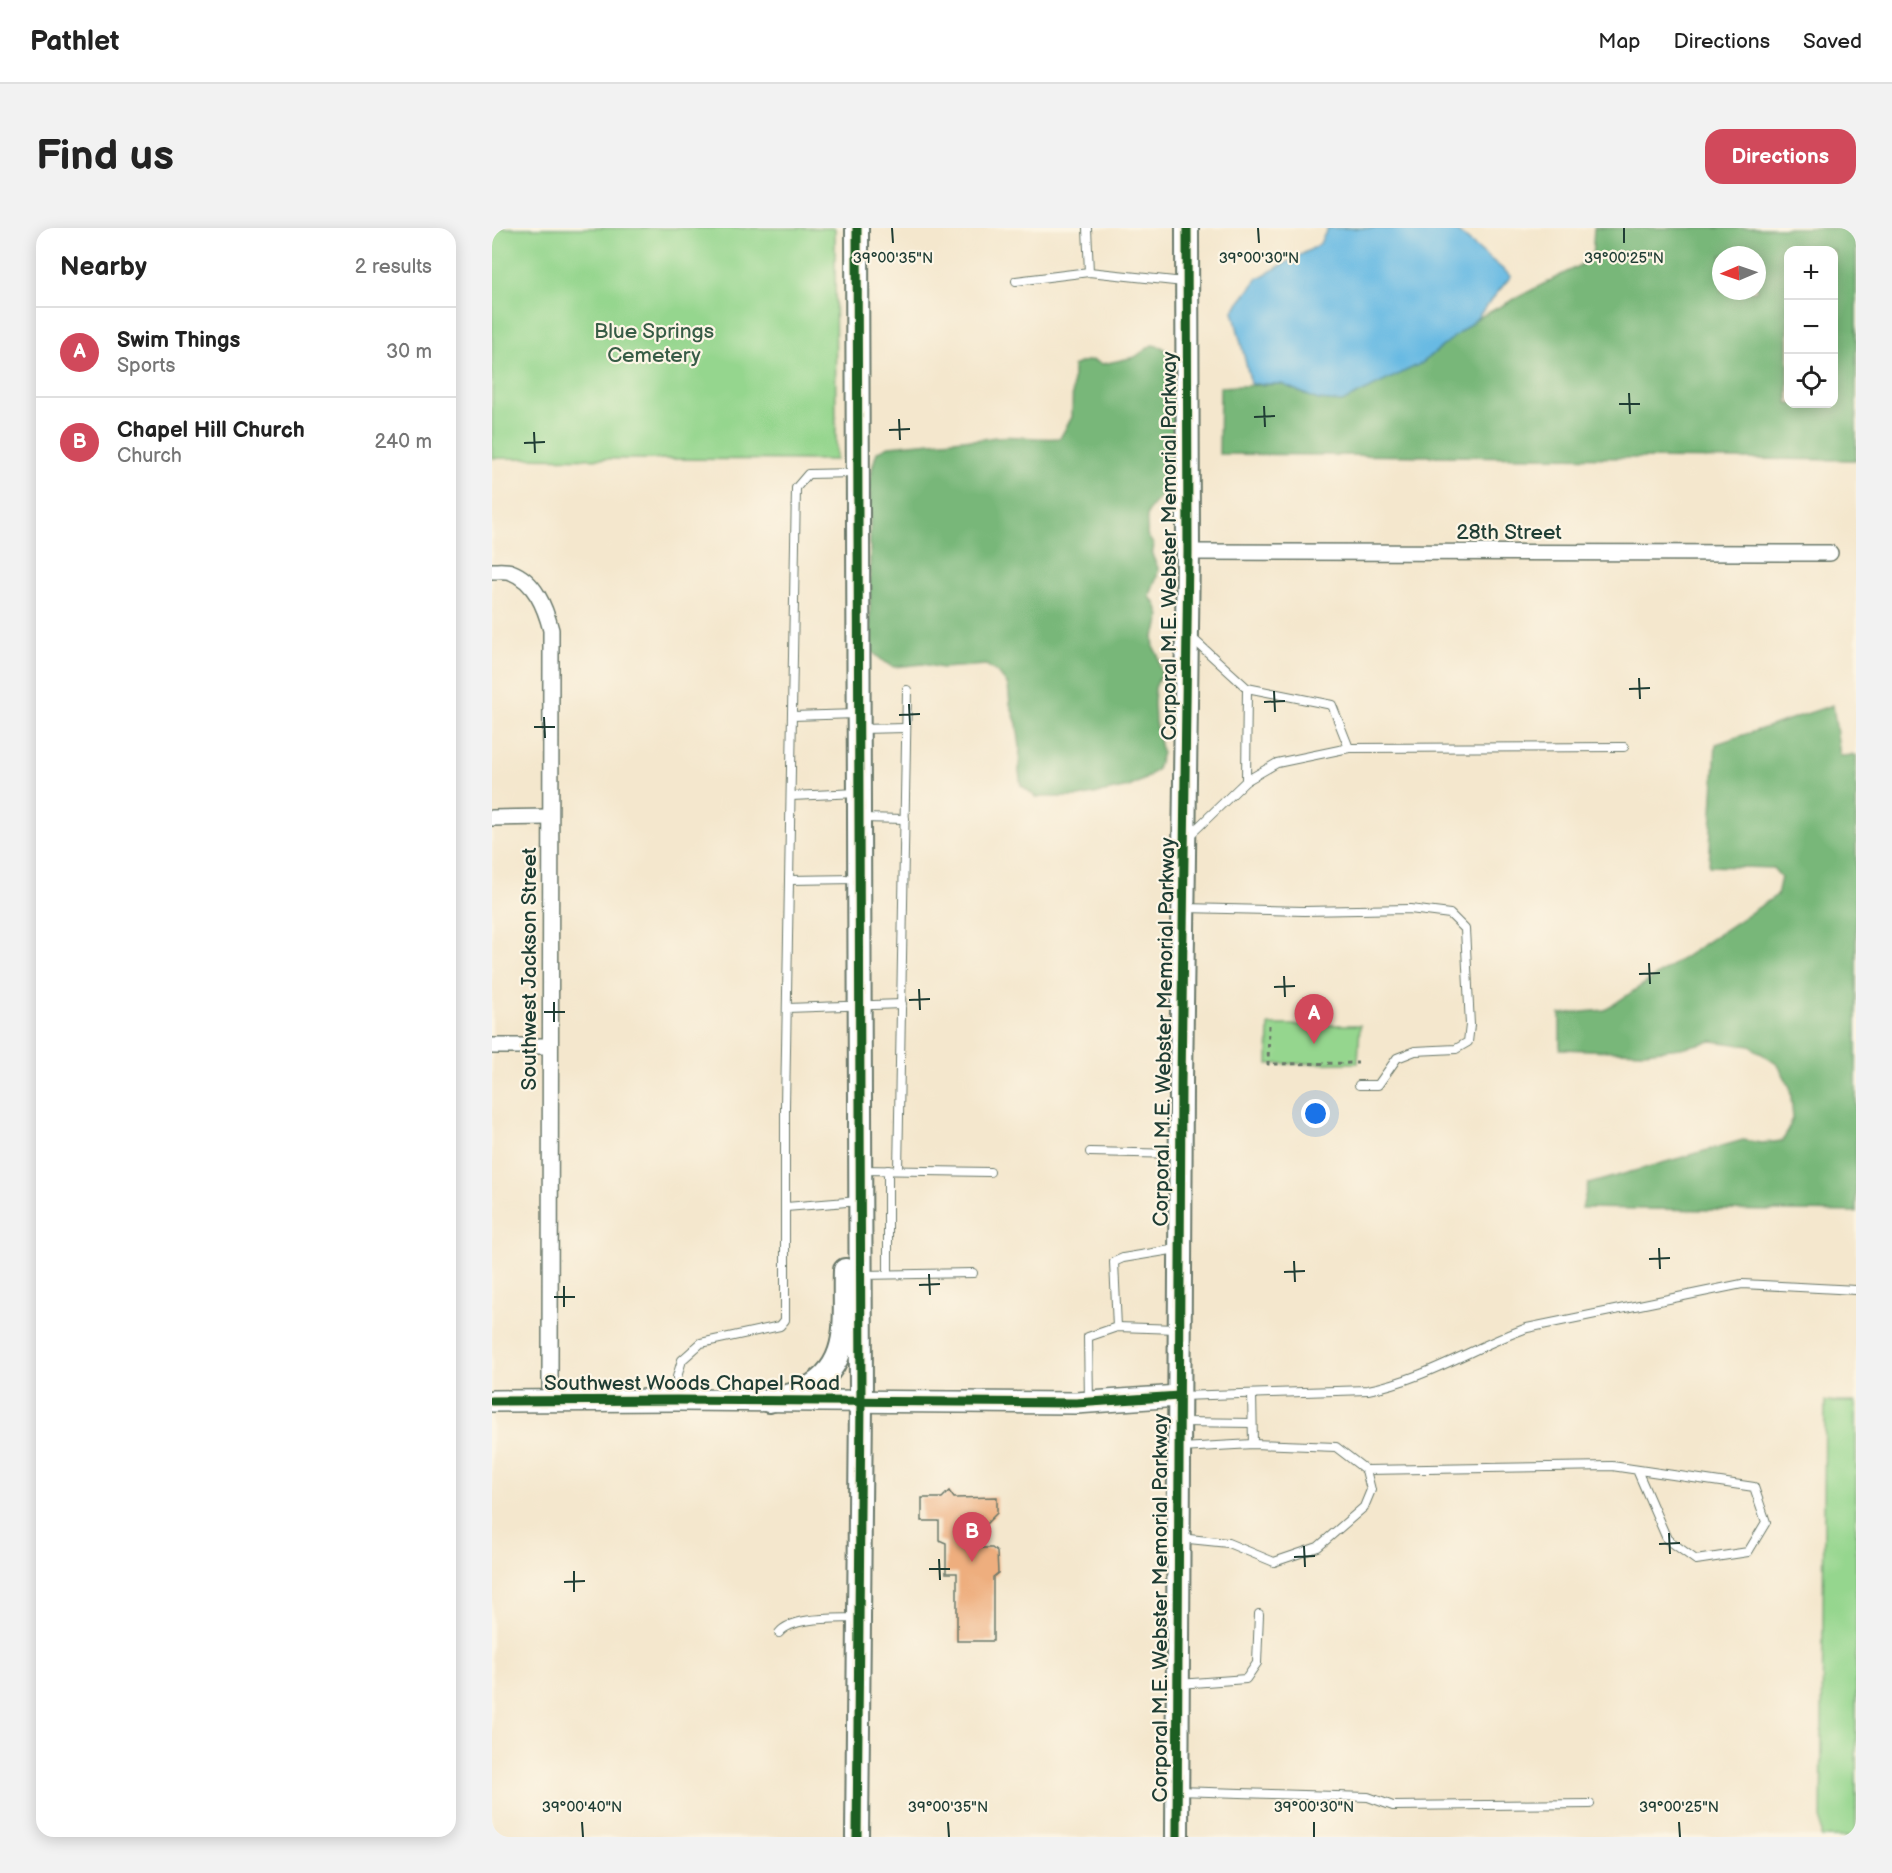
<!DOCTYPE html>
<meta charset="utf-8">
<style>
:root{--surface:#fff;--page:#f2f2f2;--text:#222;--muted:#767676;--line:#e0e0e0;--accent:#d1495b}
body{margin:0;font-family:"Balsamiq Sans",sans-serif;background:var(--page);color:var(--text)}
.controls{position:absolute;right:18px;top:18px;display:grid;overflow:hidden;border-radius:12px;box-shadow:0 3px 15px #0003}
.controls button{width:54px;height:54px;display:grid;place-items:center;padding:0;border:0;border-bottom:2px solid var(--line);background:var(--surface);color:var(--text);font:30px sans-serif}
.compass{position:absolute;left:1220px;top:18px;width:54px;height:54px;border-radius:50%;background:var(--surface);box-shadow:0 3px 15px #0003;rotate:268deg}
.you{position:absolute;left:824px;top:886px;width:21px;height:21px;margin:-15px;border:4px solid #fff;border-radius:50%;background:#1a73e8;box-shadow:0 0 0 9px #1a73e833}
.badge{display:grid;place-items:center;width:39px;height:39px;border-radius:50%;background:var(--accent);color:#fff;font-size:20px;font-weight:700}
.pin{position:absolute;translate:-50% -50px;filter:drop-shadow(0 2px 3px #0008)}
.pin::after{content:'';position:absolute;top:32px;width:21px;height:18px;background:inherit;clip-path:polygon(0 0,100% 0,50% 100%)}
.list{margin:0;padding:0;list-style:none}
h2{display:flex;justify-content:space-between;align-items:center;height:78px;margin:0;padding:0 24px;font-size:26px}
h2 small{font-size:20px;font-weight:400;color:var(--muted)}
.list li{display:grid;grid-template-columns:39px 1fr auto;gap:18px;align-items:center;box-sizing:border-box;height:90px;padding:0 24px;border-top:2px solid var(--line)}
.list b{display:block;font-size:22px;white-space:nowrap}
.list p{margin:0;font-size:20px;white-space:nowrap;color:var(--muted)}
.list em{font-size:20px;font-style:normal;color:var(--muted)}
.icon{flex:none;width:33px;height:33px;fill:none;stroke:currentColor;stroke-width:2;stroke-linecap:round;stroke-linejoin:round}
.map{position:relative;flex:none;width:1364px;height:1609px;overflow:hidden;border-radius:18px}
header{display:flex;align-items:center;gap:36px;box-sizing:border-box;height:84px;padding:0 30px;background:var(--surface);border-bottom:2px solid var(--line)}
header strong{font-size:28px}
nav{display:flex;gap:33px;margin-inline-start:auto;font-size:21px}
.intro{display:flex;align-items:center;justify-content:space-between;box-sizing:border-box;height:144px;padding:0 36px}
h1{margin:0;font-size:42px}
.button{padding:15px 27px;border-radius:18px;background:var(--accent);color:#fff;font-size:21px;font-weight:700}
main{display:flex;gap:36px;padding:0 36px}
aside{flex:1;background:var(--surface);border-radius:18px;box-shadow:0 3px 15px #0003}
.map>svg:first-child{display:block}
</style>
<header>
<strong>Pathlet</strong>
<nav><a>Map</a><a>Directions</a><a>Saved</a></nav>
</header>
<div class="intro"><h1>Find us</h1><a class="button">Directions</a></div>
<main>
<aside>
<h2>Nearby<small>2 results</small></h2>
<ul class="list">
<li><span class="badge">A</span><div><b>Swim Things</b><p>Sports</p></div><em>30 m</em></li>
<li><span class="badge">B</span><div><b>Chapel Hill Church</b><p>Church</p></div><em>240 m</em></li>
</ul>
</aside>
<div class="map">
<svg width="1364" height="1609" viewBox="0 0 1364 1609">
<rect width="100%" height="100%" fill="#fcf5e5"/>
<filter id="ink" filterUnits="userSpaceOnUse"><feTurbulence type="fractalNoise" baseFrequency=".0167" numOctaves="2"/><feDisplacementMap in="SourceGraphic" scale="12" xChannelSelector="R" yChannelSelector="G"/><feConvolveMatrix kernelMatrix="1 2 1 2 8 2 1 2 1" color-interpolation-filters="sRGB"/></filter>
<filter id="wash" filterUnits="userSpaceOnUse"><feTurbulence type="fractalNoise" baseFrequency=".008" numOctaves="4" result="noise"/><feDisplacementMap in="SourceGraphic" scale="24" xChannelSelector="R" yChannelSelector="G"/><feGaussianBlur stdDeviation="1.35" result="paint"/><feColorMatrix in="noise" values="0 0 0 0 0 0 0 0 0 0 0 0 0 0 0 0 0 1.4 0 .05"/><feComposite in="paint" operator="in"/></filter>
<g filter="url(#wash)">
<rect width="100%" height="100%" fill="#f4e7cd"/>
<g fill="#95d68e" stroke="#5a8a61" stroke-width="1.5">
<polygon points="0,0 343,0 344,232 0,230"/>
<polygon points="777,797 868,797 866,835 776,836"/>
<polygon points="1333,1174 1364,1174 1364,1609 1329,1609"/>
</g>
<g fill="#78b779" stroke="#4c7a56" stroke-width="1.5" fill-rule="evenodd">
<path d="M1102,0H1364V232L727,226L728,159L790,156L826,172L930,135L984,91L1100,31ZM1296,22H1342V176H1296ZM1229,27H1265V63H1229Z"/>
<path d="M660,117L670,119L681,129L682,143C682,177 685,222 677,255C674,269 656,275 655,289C654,295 656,301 655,307C660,316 664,315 660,326C661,331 665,336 666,340C667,350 659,360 658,369L664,376L668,388L665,401L661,410L662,420L666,427L669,446L663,460L662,475L663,494L670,525L665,541L653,551L637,559L587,569H544L529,557L527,543L528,519L525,496L518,476L516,457L506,445L494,437L450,440L431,436L402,439L391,433L378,422V253L381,237L385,224L397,218L472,211C485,214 493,210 505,209C526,207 547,212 568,210L580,189L581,138L590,134L600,132L611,136L643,129Z"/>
<polygon points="1341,477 1348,528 1364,527 1364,984 1090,980 1096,956 1251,912 1270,915 1291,913 1301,890 1298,859 1286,837 1258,818 1220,813 1189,820 1152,824 1068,821 1068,786 1113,782 1285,667 1289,649 1281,640 1217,638 1224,516"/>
</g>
<polygon fill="#67bae3" stroke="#437c8c" stroke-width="1.5" points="836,0 961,0 1019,48 984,91 930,135 850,174 826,172 790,156 759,156 741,83 766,50 827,17"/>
<g id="blocks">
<polygon fill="#eeae7e" points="457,1263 462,1270 505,1269 505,1285 487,1303 488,1320 500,1320 505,1324 506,1345 501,1349 501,1413 465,1413 465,1345 454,1345 454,1315 447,1312 447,1293 430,1293 430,1270 450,1270"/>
</g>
</g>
<g filter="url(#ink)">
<use href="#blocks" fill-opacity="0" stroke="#6a786a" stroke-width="1.5"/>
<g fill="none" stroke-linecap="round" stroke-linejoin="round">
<g stroke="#6a786a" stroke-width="10">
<g id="lane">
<polyline points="595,0 597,44"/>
<polyline points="524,53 597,44 692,54"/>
<polyline points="699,409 755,460 840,477 857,520"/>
<polyline points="300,488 365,486"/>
<polyline points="368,501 414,500"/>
<polyline points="754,553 755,460"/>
<polyline points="299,568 366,565"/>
<polyline points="370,590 413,591"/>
<polyline points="698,607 754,553 785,535 857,520 1132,519"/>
<polyline points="297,652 365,651"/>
<polyline points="693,680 812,683 918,681 958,686 973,701 978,797 976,814 964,821 923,823 905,830 886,857 867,857"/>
<polyline points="295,780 410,776"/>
<polyline points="598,924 687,926"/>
<polyline points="370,942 498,944"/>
<polyline points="406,942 415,462"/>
<polyline points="294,979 367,973"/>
<polyline points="396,1046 396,942"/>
<polyline points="370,1047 481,1045"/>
<polyline points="625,1099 622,1034 631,1030 685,1021"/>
<polyline points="760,1166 761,1216"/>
<path d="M688,1168L876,1162C931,1152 982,1119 1035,1100L1250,1056L1364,1062"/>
<polyline points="185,1170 185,1149 190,1132 209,1115 288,1098 293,1092 293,878 304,260 316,246 363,245"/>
<polyline points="597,1173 596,1109 625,1099 686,1101"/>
<polyline points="690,1194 760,1195"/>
<polyline points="874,1242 1120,1238 1262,1259 1274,1294 1256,1324 1204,1332 1175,1311 1145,1242"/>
<polyline points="687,1310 736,1315 782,1334 826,1319 872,1279 879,1262 874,1242 844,1219 761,1216 689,1220"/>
<path d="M287,1405C300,1388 345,1391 366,1390"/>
<polyline points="687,1456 754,1451 765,1435 767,1386"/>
<polyline points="686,1563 876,1569 901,1578 1098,1576"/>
</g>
</g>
<g stroke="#6a786a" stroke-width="18">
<g id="street">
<polyline points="696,324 1338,325"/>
<path d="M0,343C6,343 14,342 19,344C43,353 53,379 59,402L58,1172"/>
<polyline points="0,590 57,589"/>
<polyline points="0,818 58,818"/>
</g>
</g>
<g stroke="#6a786a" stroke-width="24">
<polyline id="secondary" points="0,1173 185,1172 584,1175 687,1168"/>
</g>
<g stroke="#6a786a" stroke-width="26">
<g id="primary">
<polyline points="365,0 369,1173 365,1609"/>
<path d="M277,1173C287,1170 298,1168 308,1164C363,1141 351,1090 353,1042"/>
<polyline points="685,1609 689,855 696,324 695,0"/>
</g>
</g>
<polyline stroke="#6a786a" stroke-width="3" stroke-dasharray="4.5 4.5" stroke-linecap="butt" points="777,797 776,836 866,835"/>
<use href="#lane" stroke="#fff" stroke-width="8"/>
<use href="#street" stroke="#fff" stroke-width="15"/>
<use href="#secondary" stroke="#fff" stroke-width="21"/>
<use href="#primary" stroke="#fff" stroke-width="22"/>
<g stroke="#fcf5e5" stroke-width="13">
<g id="cycleway">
<polyline points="365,0 369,1173 365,1609"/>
<polyline points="0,1173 185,1172 584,1175 687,1168"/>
<polyline points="685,1609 689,855 696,324 695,0"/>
</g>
</g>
<use href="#cycleway" stroke="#1b5e20" stroke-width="9"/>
</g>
</g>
<path fill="none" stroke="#1f3d34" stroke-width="2" d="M400,0L401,15M766,0L767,15M1132,0V15M1137,165L1138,186M1127,176H1148M772,178L773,199M762,189L783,188M407,191L408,212M397,202L418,201M42,204L43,225M32,215L53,214M1147,450L1148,471M1137,461L1158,460M782,463L783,484M772,474L793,473M417,476L418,497M407,487L428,486M52,489L53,510M42,499H63M1157,735L1158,756M1147,746L1168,745M792,748L793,769M782,759L803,758M427,761L428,782M417,772L438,771M62,774V794M52,784H73M1167,1020L1168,1041M1157,1031L1178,1030M802,1033L803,1054M792,1044L813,1043M437,1046L438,1067M427,1057L448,1056M72,1058V1079M62,1069H83M1177,1305L1178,1326M1167,1316L1188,1315M812,1318L813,1339M802,1329L823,1328M447,1331L448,1352M437,1341H458M82,1343V1364M72,1354L93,1353M90,1594L91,1609M456,1594L457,1609M822,1594V1609M1187,1594L1188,1609"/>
<g text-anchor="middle" stroke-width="4.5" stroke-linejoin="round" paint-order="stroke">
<g font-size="21" fill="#375c46" stroke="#fcf5e5">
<text x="162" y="110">Blue Springs<tspan x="162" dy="24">Cemetery</tspan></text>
</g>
<g font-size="21" fill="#1f3d34" stroke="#fcf5e5">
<text x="1017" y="311">28th Street</text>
<text transform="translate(677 318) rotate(-90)" y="7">Corporal M.E. Webster Memorial Parkway</text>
<text transform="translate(37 741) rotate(-90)" y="7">Southwest Jackson Street</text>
<text transform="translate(672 804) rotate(-89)" y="7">Corporal M.E. Webster Memorial Parkway</text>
<text x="200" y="1162">Southwest Woods Chapel Road</text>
<text transform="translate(668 1380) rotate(-90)" y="7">Corporal M.E. Webster Memorial Parkway</text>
</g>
</g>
<g font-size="15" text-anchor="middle" fill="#1f3d34" stroke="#fcf5e5" stroke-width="4.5" stroke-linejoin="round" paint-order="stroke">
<text x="401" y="35">39°00'35"N</text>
<text x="767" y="35">39°00'30"N</text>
<text x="1132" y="35">39°00'25"N</text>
<text x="90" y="1584">39°00'40"N</text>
<text x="456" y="1584">39°00'35"N</text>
<text x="822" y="1584">39°00'30"N</text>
<text x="1187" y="1584">39°00'25"N</text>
</g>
</svg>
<div class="controls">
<button>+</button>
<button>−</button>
<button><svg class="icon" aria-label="locate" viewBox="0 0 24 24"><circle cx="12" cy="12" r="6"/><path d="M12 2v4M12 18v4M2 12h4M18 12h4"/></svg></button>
</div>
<svg class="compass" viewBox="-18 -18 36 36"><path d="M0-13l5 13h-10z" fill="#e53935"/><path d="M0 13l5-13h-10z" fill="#767676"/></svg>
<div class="you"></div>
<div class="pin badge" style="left:822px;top:816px">A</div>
<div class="pin badge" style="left:480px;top:1334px">B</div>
</div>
</main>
